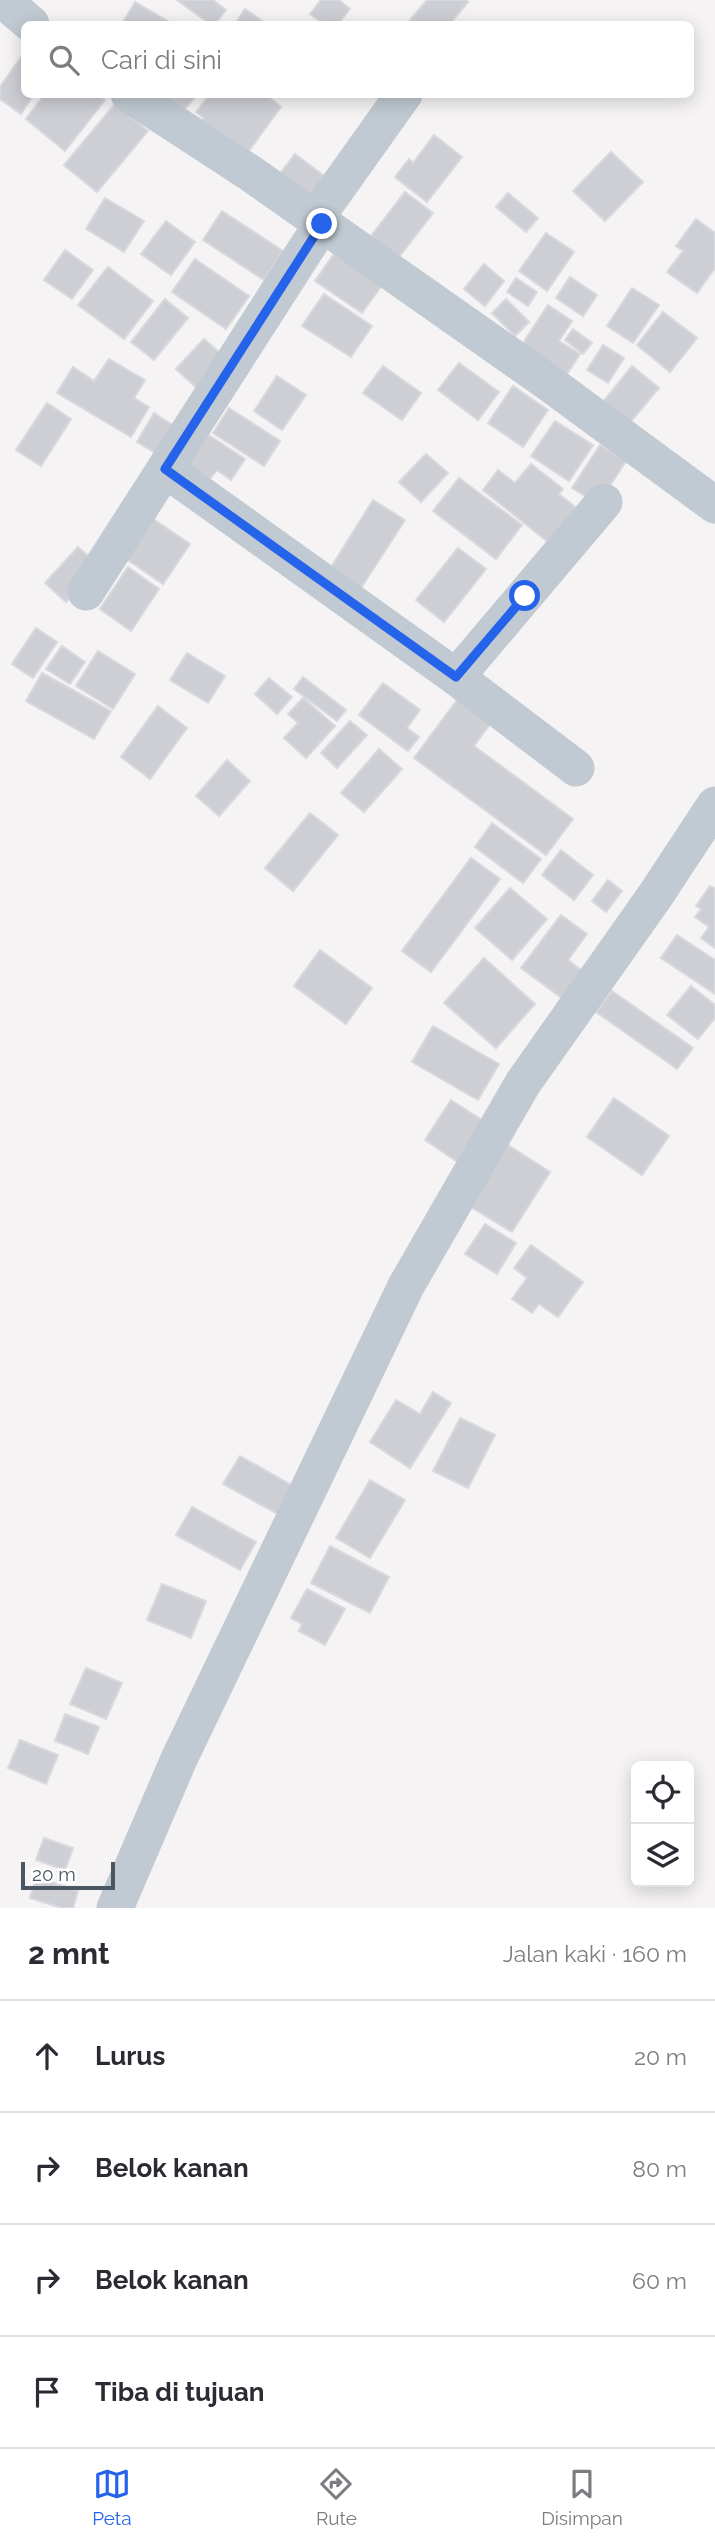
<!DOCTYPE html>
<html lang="id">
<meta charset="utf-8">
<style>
:root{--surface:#fff;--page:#f2f2f3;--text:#2b2b33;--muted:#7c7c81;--line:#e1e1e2;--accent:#2563eb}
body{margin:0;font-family:Raleway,sans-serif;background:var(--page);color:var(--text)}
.controls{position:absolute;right:21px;bottom:21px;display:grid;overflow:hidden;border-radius:10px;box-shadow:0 4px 18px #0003}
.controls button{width:63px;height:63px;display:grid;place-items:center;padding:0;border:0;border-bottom:2px solid var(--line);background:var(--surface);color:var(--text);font:35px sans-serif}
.scale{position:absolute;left:21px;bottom:18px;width:94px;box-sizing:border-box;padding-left:7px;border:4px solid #4a5661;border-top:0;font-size:19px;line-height:24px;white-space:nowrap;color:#4a5661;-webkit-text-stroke:5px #fff;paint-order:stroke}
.stop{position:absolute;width:21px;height:21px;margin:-16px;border:5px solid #2563eb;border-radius:50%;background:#fff}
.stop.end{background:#2563eb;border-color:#fff;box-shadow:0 2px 7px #0008}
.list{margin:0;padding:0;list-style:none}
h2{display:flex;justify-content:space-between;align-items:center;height:91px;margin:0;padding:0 28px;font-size:30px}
h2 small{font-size:23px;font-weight:400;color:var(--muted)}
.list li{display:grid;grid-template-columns:46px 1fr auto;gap:21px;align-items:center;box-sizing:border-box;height:112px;padding:0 28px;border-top:2px solid var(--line)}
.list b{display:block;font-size:26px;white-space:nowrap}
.list em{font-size:23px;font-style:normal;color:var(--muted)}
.icon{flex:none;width:38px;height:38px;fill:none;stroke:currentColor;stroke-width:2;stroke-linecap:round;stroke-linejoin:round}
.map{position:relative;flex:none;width:715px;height:1908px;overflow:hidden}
.search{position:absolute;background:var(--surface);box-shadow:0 4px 18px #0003;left:21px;right:21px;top:21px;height:77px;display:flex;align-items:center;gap:18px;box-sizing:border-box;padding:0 24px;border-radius:10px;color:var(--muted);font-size:26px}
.sheet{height:539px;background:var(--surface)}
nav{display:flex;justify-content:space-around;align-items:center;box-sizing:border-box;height:98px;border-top:2px solid var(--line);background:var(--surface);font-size:19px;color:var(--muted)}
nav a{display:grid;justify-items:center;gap:4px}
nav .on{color:var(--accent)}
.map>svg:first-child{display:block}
</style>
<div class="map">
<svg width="715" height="1908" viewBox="0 0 715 1908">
<rect width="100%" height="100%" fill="#f5f3f3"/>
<g fill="#cdcfd5" stroke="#d7d9de" stroke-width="2">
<polygon points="177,0 213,0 226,10 215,24 210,24"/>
<polygon points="321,0 339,0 350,9 338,24 324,24 310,14"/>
<polygon points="427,0 466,0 468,2 450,24 416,24 410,20"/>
<polygon points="135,2 173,24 122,24"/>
<polygon points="245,9 265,23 263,24 235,24"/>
<polygon points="23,54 24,94 34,94 21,114 0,99 0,87"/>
<polygon points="45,94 97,94 105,100 65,151 26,119"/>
<polygon points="173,94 198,94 183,111 169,99"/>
<polygon points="210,94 265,94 281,107 248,152 224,134 217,142 197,127 204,118 196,112"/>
<polygon points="115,104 148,131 97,192 64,165"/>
<polygon points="434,135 462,157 427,202 395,177 409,159 413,163"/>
<polygon points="611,152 643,182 605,221 573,191"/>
<polygon points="295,154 332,182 309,212 272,184"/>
<polygon points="405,192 433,213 399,257 371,236"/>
<polygon points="508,193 538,218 526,232 496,207"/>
<polygon points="105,198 144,221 124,252 86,229"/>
<polygon points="222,211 283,251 264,280 203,240"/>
<polygon points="696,219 715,233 715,268 697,293 667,272 683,251 676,246"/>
<polygon points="166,221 195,242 171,275 141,254"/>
<polygon points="546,233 574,252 547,291 519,271"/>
<polygon points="65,250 93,270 72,299 44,280"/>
<polygon points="336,251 383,284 362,313 315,281"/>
<polygon points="195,259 249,296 226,329 172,292"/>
<polygon points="484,264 504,281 485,306 464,289"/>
<polygon points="108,267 153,301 124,339 78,305"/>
<polygon points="570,277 597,295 583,316 556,298"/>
<polygon points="516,278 537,292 528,306 507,292"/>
<polygon points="632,288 659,305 633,343 607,326"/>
<polygon points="324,294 372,326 351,357 302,326"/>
<polygon points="165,299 188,318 154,360 131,342"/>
<polygon points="506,299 529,322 515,336 492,313"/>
<polygon points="548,305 572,321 559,341 580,354 565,377 520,348"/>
<polygon points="663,312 697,338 670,372 637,345"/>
<polygon points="573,329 592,343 583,354 565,340"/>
<polygon points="204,339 225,357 197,388 176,369"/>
<polygon points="603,345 624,358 608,383 587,370"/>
<polygon points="109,359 145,380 134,398 149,407 131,437 57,393 73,367 94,381"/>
<polygon points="459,363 499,392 478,420 438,390"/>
<polygon points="383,366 421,393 402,420 363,393"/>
<polygon points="632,366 659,388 628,425 602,403"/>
<polygon points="277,376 306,395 282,430 254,411"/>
<polygon points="513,386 548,410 523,447 488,423"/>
<polygon points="47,403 71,419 41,466 16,450"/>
<polygon points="229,408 280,441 264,466 213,433"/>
<polygon points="154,413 174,426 157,454 137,442"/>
<polygon points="555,421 593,445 569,481 531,456"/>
<polygon points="207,434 245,459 231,480 217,470 210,479 187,464"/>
<polygon points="600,445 626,461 598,504 572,488"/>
<polygon points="426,454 448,473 421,502 399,482"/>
<polygon points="531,464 563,489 559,494 580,511 553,546 483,490 498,470 515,483"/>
<polygon points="459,478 522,525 496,559 433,511"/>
<polygon points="373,500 405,520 361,588 330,569"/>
<polygon points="146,514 190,544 163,584 119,554"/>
<polygon points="78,547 100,566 66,602 45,583"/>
<polygon points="458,548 486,569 444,622 416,600"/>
<polygon points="128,567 159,589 131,631 100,609"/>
<polygon points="36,628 57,642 33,678 12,664"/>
<polygon points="62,646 85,662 70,684 46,669"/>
<polygon points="98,651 135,674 113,709 76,686"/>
<polygon points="187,653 225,676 208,703 170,680"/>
<polygon points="42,673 111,711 94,739 26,701"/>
<polygon points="303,677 346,710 337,721 294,689"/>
<polygon points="269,678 292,697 277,714 255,694"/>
<polygon points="383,683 420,710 407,728 419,737 408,751 359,715"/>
<polygon points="463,692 496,716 474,746 573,819 546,855 414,758"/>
<polygon points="303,698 335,726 306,758 284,738 298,723 288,714"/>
<polygon points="158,706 187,728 150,779 121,757"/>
<polygon points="350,721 367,735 337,768 321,753"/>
<polygon points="379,749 402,769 364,812 341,793"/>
<polygon points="227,760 250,781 219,816 196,796"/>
<polygon points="310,813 338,835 293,891 265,868"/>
<polygon points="492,823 541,859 523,883 475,847"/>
<polygon points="561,850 593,875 574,900 542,875"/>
<polygon points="471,858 500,879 431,972 402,951"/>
<polygon points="608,880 622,891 606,912 592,901"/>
<polygon points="710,886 715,889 715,948 701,938 709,927 695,917 701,909 696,906"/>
<polygon points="510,888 547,919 512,960 475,928"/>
<polygon points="561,915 587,934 568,960 586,974 566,1001 521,968"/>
<polygon points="677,935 715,960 715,994 661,958"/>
<polygon points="320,950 372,988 346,1024 294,986"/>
<polygon points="484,958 535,1004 496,1048 444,1003"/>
<polygon points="691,986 715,1005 715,1018 698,1039 667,1015"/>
<polygon points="612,991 693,1048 677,1069 596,1012"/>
<polygon points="433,1026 499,1064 478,1100 412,1062"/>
<polygon points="614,1098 669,1136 642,1175 587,1137"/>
<polygon points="451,1100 485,1122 458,1162 425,1140"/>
<polygon points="508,1145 550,1172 512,1232 469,1206"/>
<polygon points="485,1224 516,1243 497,1274 465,1254"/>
<polygon points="531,1245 583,1282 558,1317 539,1304 532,1313 512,1299 527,1278 514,1268"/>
<polygon points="433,1392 451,1403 410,1468 370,1442 396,1400 420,1414"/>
<polygon points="460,1418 495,1435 468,1488 433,1471"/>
<polygon points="240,1456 300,1490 285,1518 223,1484"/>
<polygon points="370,1480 405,1500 370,1558 336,1538"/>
<polygon points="192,1507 256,1542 240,1570 176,1535"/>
<polygon points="330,1546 389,1577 370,1613 311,1583"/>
<polygon points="162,1584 206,1601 191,1638 147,1620"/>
<polygon points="307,1589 345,1609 325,1645 299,1631 302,1624 291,1618"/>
<polygon points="86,1668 122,1683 106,1719 70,1704"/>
<polygon points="65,1714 99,1727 88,1754 55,1741"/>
<polygon points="20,1740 58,1755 46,1784 8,1768"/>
<polygon points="44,1838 73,1848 65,1870 36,1860"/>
<polygon points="36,1877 78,1891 73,1908 62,1908 30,1898"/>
</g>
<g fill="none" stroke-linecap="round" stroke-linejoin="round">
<g stroke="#c1cad2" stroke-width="37">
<polyline points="3,0 31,24"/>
<polyline points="129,94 250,173 549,383 715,505"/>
<polyline points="315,219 404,94"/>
<polyline points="165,469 456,677"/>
<polyline points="86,592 322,224"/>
<polyline points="576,768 456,677 604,502"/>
<polyline points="115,1908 179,1759 406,1286 523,1083 655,896 715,805"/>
</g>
</g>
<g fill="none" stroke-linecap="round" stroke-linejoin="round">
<polyline stroke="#2563eb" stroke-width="9" points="322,224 165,469 456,677 525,596"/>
</g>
</svg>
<div class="controls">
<button><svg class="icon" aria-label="locate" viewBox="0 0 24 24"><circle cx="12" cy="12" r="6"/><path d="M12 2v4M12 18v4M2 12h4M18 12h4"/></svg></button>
<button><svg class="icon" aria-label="layers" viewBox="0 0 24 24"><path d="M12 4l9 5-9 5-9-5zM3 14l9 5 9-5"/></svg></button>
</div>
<div class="scale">20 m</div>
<div class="stop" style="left:525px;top:596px"></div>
<div class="stop end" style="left:322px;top:224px"></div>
<div class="search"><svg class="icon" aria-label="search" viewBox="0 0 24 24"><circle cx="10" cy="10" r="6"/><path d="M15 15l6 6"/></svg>Cari di sini</div>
</div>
<section class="sheet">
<h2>2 mnt<small>Jalan kaki · 160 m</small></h2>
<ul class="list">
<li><svg class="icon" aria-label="ahead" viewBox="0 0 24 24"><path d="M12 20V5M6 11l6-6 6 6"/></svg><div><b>Lurus</b></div><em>20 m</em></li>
<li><svg class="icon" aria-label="right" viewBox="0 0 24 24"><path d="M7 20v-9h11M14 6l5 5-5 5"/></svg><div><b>Belok kanan</b></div><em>80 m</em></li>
<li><svg class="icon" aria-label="right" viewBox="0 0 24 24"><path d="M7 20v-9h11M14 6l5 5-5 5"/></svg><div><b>Belok kanan</b></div><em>60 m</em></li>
<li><svg class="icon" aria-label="arrive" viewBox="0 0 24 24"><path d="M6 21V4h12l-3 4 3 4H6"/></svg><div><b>Tiba di tujuan</b></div></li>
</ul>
</section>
<nav>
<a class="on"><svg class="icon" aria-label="map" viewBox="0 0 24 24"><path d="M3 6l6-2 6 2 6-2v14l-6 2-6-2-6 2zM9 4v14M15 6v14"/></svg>Peta</a>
<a><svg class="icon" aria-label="directions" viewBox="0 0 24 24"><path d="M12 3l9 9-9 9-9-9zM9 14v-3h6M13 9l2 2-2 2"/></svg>Rute</a>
<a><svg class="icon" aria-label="saved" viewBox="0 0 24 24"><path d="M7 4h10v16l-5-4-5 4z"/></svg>Disimpan</a>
</nav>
